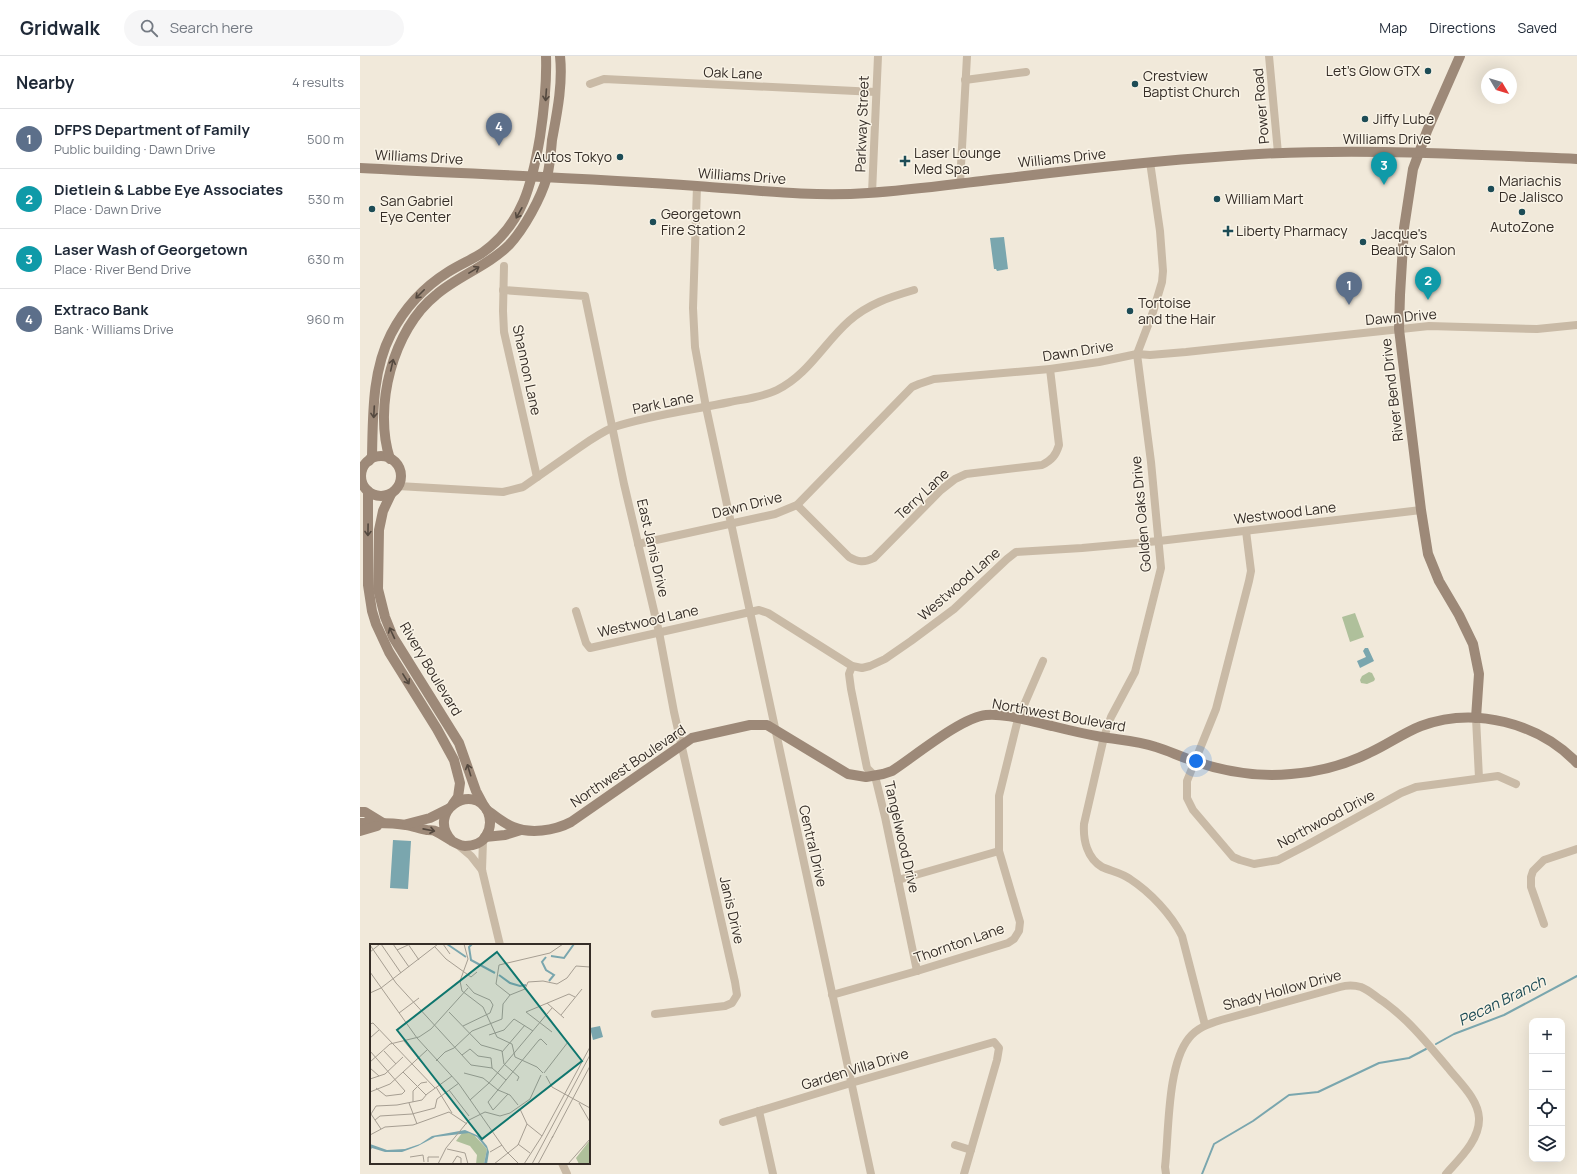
<!DOCTYPE html>
<meta charset="utf-8">
<style>
:root{--surface:#fff;--page:#f6f6f7;--text:#1f2937;--muted:#747a83;--line:#e0e1e3;--accent:#1d4c56}
body{margin:0;font-family:Manrope,sans-serif;background:var(--page);color:var(--text)}
.controls{position:absolute;right:12px;bottom:12px;display:grid;overflow:hidden;border-radius:8px;box-shadow:0 4px 16px #0002}
.controls button{width:36px;height:36px;display:grid;place-items:center;padding:0;border:0;border-bottom:1px solid var(--line);background:var(--surface);color:var(--text);font:20px sans-serif}
.compass{position:absolute;left:1121px;top:12px;width:36px;height:36px;border-radius:50%;background:var(--surface);box-shadow:0 4px 16px #0002;rotate:128deg}
.you{position:absolute;left:836px;top:705px;width:14px;height:14px;margin:-10px;border:3px solid #fff;border-radius:50%;background:#1a73e8;box-shadow:0 0 0 6px #1a73e833}
.badge{display:grid;place-items:center;width:26px;height:26px;border-radius:50%;background:var(--accent);color:#fff;font-size:13px;font-weight:700}
.pin{position:absolute;translate:-50% -33px;filter:drop-shadow(0 1px 2px #0008)}
.pin::after{content:'';position:absolute;top:21px;width:14px;height:12px;background:inherit;clip-path:polygon(0 0,100% 0,50% 100%)}
.list{margin:0;padding:0;list-style:none}
h2{display:flex;justify-content:space-between;align-items:center;height:52px;margin:0;padding:0 16px;font-size:17px}
h2 small{font-size:13px;font-weight:400;color:var(--muted)}
.list li{display:grid;grid-template-columns:26px 1fr auto;gap:12px;align-items:center;box-sizing:border-box;height:60px;padding:0 16px;border-top:1px solid var(--line)}
.list b{display:block;font-size:15px;white-space:nowrap}
.list p{margin:0;font-size:13px;white-space:nowrap;color:var(--muted)}
.list em{font-size:13px;font-style:normal;color:var(--muted)}
.icon{flex:none;width:22px;height:22px;fill:none;stroke:currentColor;stroke-width:2;stroke-linecap:round;stroke-linejoin:round}
.map{position:relative;flex:none;width:1217px;height:1118px;overflow:hidden}
header{display:flex;align-items:center;gap:24px;box-sizing:border-box;height:56px;padding:0 20px;background:var(--surface);border-bottom:1px solid var(--line)}
header strong{font-size:19px}
nav{display:flex;gap:22px;margin-inline-start:auto;font-size:14px}
.search{width:280px;height:36px;background:var(--page);display:flex;align-items:center;gap:10px;box-sizing:border-box;padding:0 14px;border-radius:22px;color:var(--muted);font-size:15px}
main{display:flex}
aside{flex:1;background:var(--surface)}
.map>svg:first-child{display:block}
</style>
<header>
<strong>Gridwalk</strong>
<div class="search"><svg class="icon" aria-label="search" viewBox="0 0 24 24"><circle cx="10" cy="10" r="6"/><path d="M15 15l6 6"/></svg>Search here</div>
<nav><a>Map</a><a>Directions</a><a>Saved</a></nav>
</header>
<main>
<aside>
<h2>Nearby<small>4 results</small></h2>
<ul class="list">
<li><span class="badge" style="background:#5c6f8a">1</span><div><b>DFPS Department of Family</b><p>Public building · Dawn Drive</p></div><em>500 m</em></li>
<li><span class="badge" style="background:#0f9aa8">2</span><div><b>Dietlein &amp; Labbe Eye Associates</b><p>Place · Dawn Drive</p></div><em>530 m</em></li>
<li><span class="badge" style="background:#0f9aa8">3</span><div><b>Laser Wash of Georgetown</b><p>Place · River Bend Drive</p></div><em>630 m</em></li>
<li><span class="badge" style="background:#5c6f8a">4</span><div><b>Extraco Bank</b><p>Bank · Williams Drive</p></div><em>960 m</em></li>
</ul>
</aside>
<div class="map">
<svg width="1217" height="1118" viewBox="0 0 1217 1118">
<rect width="100%" height="100%" fill="#f1e9da"/>
<g fill="#afc09b">
<polygon points="995,557 1004,581 990,586 982,561"/>
<polygon points="1009,616 1012,617 1015,623 1014,625 1007,628 1001,627 1000,624 1002,620"/>
</g>
<g fill="#7aa6ae">
<polygon points="644,181 648,213 637,215 636,213 634,213 630,182"/>
<polygon points="1005,592 1008,592 1014,605 1000,612 997,605 1006,601 1003,595"/>
<polygon points="33,784 51,785 48,833 30,832"/>
<polygon points="240,970 243,981 233,984 230,972"/>
</g>
<g fill="none" stroke-linecap="round" stroke-linejoin="round">
<g stroke="#7aa6ae" stroke-width="2">
<polyline points="1076,988 1094,978 1144,959 1217,920"/>
<polyline points="842,1118 854,1088 893,1065 929,1039 958,1036 1019,1007 1049,1002 1066,993"/>
</g>
<g stroke="#c9baa6" stroke-width="8">
<polyline points="909,0 918,97"/>
<polyline points="605,24 666,16"/>
<polyline points="230,28 244,23 516,36"/>
<path d="M790,106L800,175L803,215L802,226L793,256L777,298L791,406L801,512L775,616L751,661L744,681L724,768C723,784 727,802 742,811C751,815 762,817 770,823C790,836 811,858 822,880L845,969"/>
<polyline points="600,128 607,0"/>
<polyline points="337,130 333,252 335,291 346,351 511,1118"/>
<polyline points="512,137 518,0"/>
<polyline points="144,210 143,255 144,276 177,421"/>
<polyline points="143,234 225,240 264,428 299,576 314,656 375,926 377,939 372,947 365,950 295,958"/>
<polyline points="0,428 3,428"/>
<path d="M38,430L143,436L163,431C180,419 196,408 213,396C226,387 239,377 254,371C291,359 332,354 370,346C385,343 403,341 417,334C448,319 464,287 489,265C508,248 530,241 554,234"/>
<path d="M437,449L489,501C498,506 504,507 514,502L581,434L595,423L606,418L682,409C692,404 696,399 699,389L690,313"/>
<polyline points="886,475 891,515 889,525 856,653 827,725 827,742 833,754 873,801 880,804 894,808 918,804 947,789 1041,737 1056,731 1138,720 1156,728"/>
<polyline points="278,488 415,458 437,449 552,331 559,328 574,323 690,313 739,306 777,298 790,299 826,296 1069,270 1177,273 1217,269"/>
<polyline points="216,555 226,587 230,592 399,554 408,557 492,610 502,612 510,610 525,603 551,585 594,553 647,503 656,496 722,492 799,485 1061,454"/>
<polyline points="492,610 489,618 491,633 507,712 515,720 525,761 557,915"/>
<polyline points="1116,662 1119,722"/>
<polyline points="123,784 122,814 140,889"/>
<polyline points="98,789 111,800 122,814"/>
<polyline points="538,824 639,795"/>
<polyline points="1184,868 1171,831 1171,821 1173,815 1184,804 1217,793"/>
<polyline points="472,939 557,915 648,887 654,883 659,875 660,866 639,795 639,740 658,663 683,605"/>
<polyline points="399,1055 413,1118"/>
<polyline points="363,1066 491,1027 634,986 639,992 637,1004 604,1118"/>
<polyline points="595,1089 611,1094"/>
<polyline points="202,1107 207,1118"/>
<path d="M806,1118L805,1111C809,1076 807,1009 829,982C837,972 848,968 861,964L980,931C987,929 994,929 1001,931C1009,934 1016,941 1024,946C1051,966 1067,987 1089,1013C1100,1027 1118,1043 1119,1062C1120,1084 1099,1103 1086,1118"/>
</g>
<g stroke="#9d8978" stroke-width="10">
<polyline points="1100,0 1067,75 1053,113 1044,172 1040,239 1039,273 1061,454 1068,498 1079,525 1099,559 1113,588 1119,618 1116,662"/>
<path d="M0,112C112,118 225,122 337,130C394,134 451,141 508,137C555,134 601,127 648,122C721,113 794,105 868,100C984,91 1101,98 1217,103"/>
<circle cx="21" cy="420" r="20"/>
<path d="M30,403C13,351 33,273 76,239C98,220 128,210 149,189C164,173 181,142 187,121C190,109 191,96 192,84C197,57 203,28 200,0"/>
<path d="M9,405L12,400C13,359 12,315 31,278C44,253 64,231 88,216C99,209 111,204 122,197C163,168 172,128 180,81C184,54 187,28 186,0"/>
<polyline points="8,435 8,529 12,555 16,568 29,596 77,673 94,704 100,727 98,741 93,748"/>
<polyline points="31,438 23,455 19,474 18,533 25,561 33,581 99,687 116,735 124,750"/>
<path d="M127,754C135,760 143,767 153,771C170,778 194,775 211,766L332,682L390,669H407L488,718L506,721L523,718L532,715C555,700 602,661 626,659C646,657 672,666 692,670C708,674 725,678 742,681C760,684 778,685 796,691C809,695 821,701 834,705C865,716 898,721 931,718C958,716 985,709 1009,697C1027,689 1043,677 1061,670C1114,650 1179,667 1217,707"/>
<polyline points="0,756 5,756 23,767"/>
<path d="M0,767C15,767 31,766 46,769C53,770 60,773 67,774C69,774 73,774 75,775C85,779 94,789 105,790C113,790 122,787 126,780C131,772 131,764 128,756C113,725 65,756 92,785"/>
<polyline points="47,768 70,762 88,753"/>
<polyline points="0,775 17,770"/>
<polyline points="125,781 145,779 161,774"/>
</g>
</g>
<defs><path id="oneway-shaft" d="M-6 0H5M1.5-3L5.5 0L1.5 3" fill="none" stroke-width="1.6" stroke-linecap="round" stroke-linejoin="round"/></defs>
<g stroke="#54493f">
<use href="#oneway-shaft" transform="translate(186 39) rotate(94)"/>
<use href="#oneway-shaft" transform="translate(159 157) rotate(119)"/>
<use href="#oneway-shaft" transform="translate(114 214) rotate(-31)"/>
<use href="#oneway-shaft" transform="translate(60 238) rotate(135)"/>
<use href="#oneway-shaft" transform="translate(32 309) rotate(-77)"/>
<use href="#oneway-shaft" transform="translate(14 356) rotate(93)"/>
<use href="#oneway-shaft" transform="translate(8 474) rotate(91)"/>
<use href="#oneway-shaft" transform="translate(32 577) rotate(-115)"/>
<use href="#oneway-shaft" transform="translate(46 623) rotate(58)"/>
<use href="#oneway-shaft" transform="translate(109 714) rotate(-107)"/>
<use href="#oneway-shaft" transform="translate(69 774) rotate(11)"/>
</g>
<g fill="#1d4c56" stroke="#f9f3e6" stroke-width="1.5">
<circle cx="1068" cy="15" r="4"/>
<circle cx="775" cy="28" r="4"/>
<circle cx="1005" cy="63" r="4"/>
<circle cx="260" cy="101" r="4"/>
<path d="M543 99h4v4h4v4h-4v4h-4v-4h-4v-4h4z"/>
<circle cx="1131" cy="133" r="4"/>
<circle cx="857" cy="143" r="4"/>
<circle cx="12" cy="153" r="4"/>
<circle cx="1162" cy="156" r="4"/>
<circle cx="293" cy="166" r="4"/>
<path d="M866 169h4v4h4v4h-4v4h-4v-4h-4v-4h4z"/>
<circle cx="1003" cy="186" r="4"/>
<circle cx="770" cy="255" r="4"/>
</g>
<g text-anchor="middle" stroke-width="3" stroke-linejoin="round" paint-order="stroke">
<g font-size="14" fill="#352d27" stroke="#f9f3e6" text-anchor="start">
<text x="1060" y="20" text-anchor="end">Let's Glow GTX</text>
<text x="783" y="25">Crestview<tspan x="783" dy="16">Baptist Church</tspan></text>
<text x="1013" y="68">Jiffy Lube</text>
<text x="554" y="102">Laser Lounge<tspan x="554" dy="16">Med Spa</tspan></text>
<text x="252" y="106" text-anchor="end">Autos Tokyo</text>
<text x="1139" y="130">Mariachis<tspan x="1139" dy="16">De Jalisco</tspan></text>
<text x="865" y="148">William Mart</text>
<text x="20" y="150">San Gabriel<tspan x="20" dy="16">Eye Center</tspan></text>
<text x="301" y="163">Georgetown<tspan x="301" dy="16">Fire Station 2</tspan></text>
<text x="1162" y="176" text-anchor="middle">AutoZone</text>
<text x="876" y="180">Liberty Pharmacy</text>
<text x="1011" y="183">Jacque's<tspan x="1011" dy="16">Beauty Salon</tspan></text>
<text x="778" y="252">Tortoise<tspan x="778" dy="16">and the Hair</tspan></text>
</g>
<g font-size="14" fill="#352d27" stroke="#f9f3e6">
<text transform="translate(373 17) rotate(2)" y="5">Oak Lane</text>
<text transform="translate(901 50) rotate(-95)" y="5">Power Road</text>
<text transform="translate(502 68) rotate(-88)" y="5">Parkway Street</text>
<text x="1027" y="88">Williams Drive</text>
<text transform="translate(59 101) rotate(3)" y="5">Williams Drive</text>
<text transform="translate(702 102) rotate(-6)" y="5">Williams Drive</text>
<text transform="translate(382 120) rotate(4)" y="5">Williams Drive</text>
<text transform="translate(1041 261) rotate(-5)" y="5">Dawn Drive</text>
<text transform="translate(718 295) rotate(-9)" y="5">Dawn Drive</text>
<text transform="translate(167 314) rotate(78)" y="5">Shannon Lane</text>
<text transform="translate(1032 334) rotate(-97)" y="5">River Bend Drive</text>
<text transform="translate(303 347) rotate(-12)" y="5">Park Lane</text>
<text transform="translate(562 438) rotate(-43)" y="5">Terry Lane</text>
<text transform="translate(387 449) rotate(-14)" y="5">Dawn Drive</text>
<text transform="translate(925 457) rotate(-7)" y="5">Westwood Lane</text>
<text transform="translate(781 458) rotate(-95)" y="5">Golden Oaks Drive</text>
<text transform="translate(293 492) rotate(77)" y="5">East Janis Drive</text>
<text transform="translate(599 528) rotate(-41)" y="5">Westwood Lane</text>
<text transform="translate(288 565) rotate(-13)" y="5">Westwood Lane</text>
<text transform="translate(71 613) rotate(59)" y="5">Rivery Boulevard</text>
<text transform="translate(699 659) rotate(10)" y="5">Northwest Boulevard</text>
<text transform="translate(268 710) rotate(-34)" y="5">Northwest Boulevard</text>
<text transform="translate(966 763) rotate(-28)" y="5">Northwood Drive</text>
<text transform="translate(542 781) rotate(77)" y="5">Tangelwood Drive</text>
<text transform="translate(453 790) rotate(77)" y="5">Central Drive</text>
<text transform="translate(372 854) rotate(77)" y="5">Janis Drive</text>
<text transform="translate(599 887) rotate(-19)" y="5">Thornton Lane</text>
<text transform="translate(922 934) rotate(-15)" y="5">Shady Hollow Drive</text>
<text transform="translate(495 1013) rotate(-17)" y="5">Garden Villa Drive</text>
</g>
<g font-size="15" font-style="italic" fill="#1d4c56" stroke="#f9f3e6">
<text transform="translate(1142 945) rotate(-26)" y="5">Pecan Branch</text>
</g>
</g>
<g transform="translate(10 888)">
<rect width="220" height="220" fill="#f1e9da"/>
<path d="M98,188L104,191L117,205L114,220H106L107,211L100,202L86,197L92,189ZM220,196V220H209L206,214Z" fill="#afc09b"/>
<path d="M95,186L109,192L117,202L119,208L117,220H114L117,205L107,193L99,189L65,193L48,202L32,208H15L2,204L0,207V200L17,206L35,205L50,200L62,192Z" fill="#7aa6ae"/>
<path fill="none" stroke="#7aa6ae" stroke-width="2" d="M77,0L96,13M102,0L99,3L101,16L125,29M181,12L194,14L204,0M176,13L172,18L176,26L184,31L179,37M129,31L140,39L150,42L156,41"/>
<path fill="none" stroke="#a69e92" stroke-width="1" d="M11,0L31,29M23,0L39,23M38,0L49,16M73,0L80,10M94,0L98,15L90,37L92,47L113,63L127,93L142,100L145,113L167,123L173,129M0,1L26,39L101,121L122,124L136,136M65,3L76,15L101,33L107,28M27,6L38,1M0,8L10,0M0,28L47,94L89,140L136,207L149,220M11,44L68,0M0,49L11,44M140,51L126,40L129,21L180,9L193,0M140,51L155,45L158,38L173,37L187,40L197,34L206,22L220,23M177,59L194,74M79,68L111,101L132,107L134,120L149,133L147,137M29,69L49,54M191,71L212,45M0,80L3,79L65,144M93,82L120,69L123,61L120,56L104,49L96,40M182,88L156,68L199,50L205,53M119,91L134,86L144,75L163,87M0,94L9,86M34,97L54,121M0,107L35,147L32,150L16,152L6,144M14,107L26,120M132,108L155,81M92,111L100,105L108,112L121,114L122,124M66,117L75,108L84,104L102,87L132,75L133,60L140,51M0,118L20,100L49,93L61,85L98,44M0,124L9,132M33,128L56,151M94,129L113,134L128,146L140,151L148,161M174,129L198,98M176,132L182,143L220,164M0,135L15,130L33,113M66,143L82,169M79,146L99,172M0,148L20,140L57,106M100,156L119,139L182,64M43,158V147L51,139L57,138M39,159L47,180M209,159L220,178M6,162L27,161L52,156L57,150L82,132M6,162L1,170L11,185M65,164L67,155L89,139M150,165L157,180M123,166L118,158L169,96L171,95L177,101M123,166L138,150M5,176L10,172L42,170L65,164M157,180L172,192M0,191L15,183L43,181L79,168L97,180M182,194L220,122M148,200L160,209M77,205L95,209L98,220M120,208L132,201M40,213L53,211L54,218M58,218V213H69M68,220L76,204L99,176L115,168L130,172L140,169L160,155L171,131M82,220L87,212L91,214V220M124,220L148,201L157,180M154,220L172,192L220,103M162,220L220,111M168,220L183,192M198,220L220,195"/>
<path fill="#0f766e" fill-opacity="0.15" stroke="#0f766e" stroke-width="2" d="M127,8L212,117L112,195L27,86Z"/>
<rect width="220" height="220" fill="none" stroke="#352d27" stroke-width="2"/>
</g>
</svg>
<div class="controls">
<button>+</button>
<button>−</button>
<button><svg class="icon" aria-label="locate" viewBox="0 0 24 24"><circle cx="12" cy="12" r="6"/><path d="M12 2v4M12 18v4M2 12h4M18 12h4"/></svg></button>
<button><svg class="icon" aria-label="layers" viewBox="0 0 24 24"><path d="M12 4l9 5-9 5-9-5zM3 14l9 5 9-5"/></svg></button>
</div>
<svg class="compass" viewBox="-18 -18 36 36"><path d="M0-13l5 13h-10z" fill="#e53935"/><path d="M0 13l5-13h-10z" fill="#747a83"/></svg>
<div class="you"></div>
<div class="pin badge" style="left:989px;top:249px;background:#5c6f8a">1</div>
<div class="pin badge" style="left:1068px;top:244px;background:#0f9aa8">2</div>
<div class="pin badge" style="left:1024px;top:129px;background:#0f9aa8">3</div>
<div class="pin badge" style="left:139px;top:90px;background:#5c6f8a">4</div>
</div>
</main>
